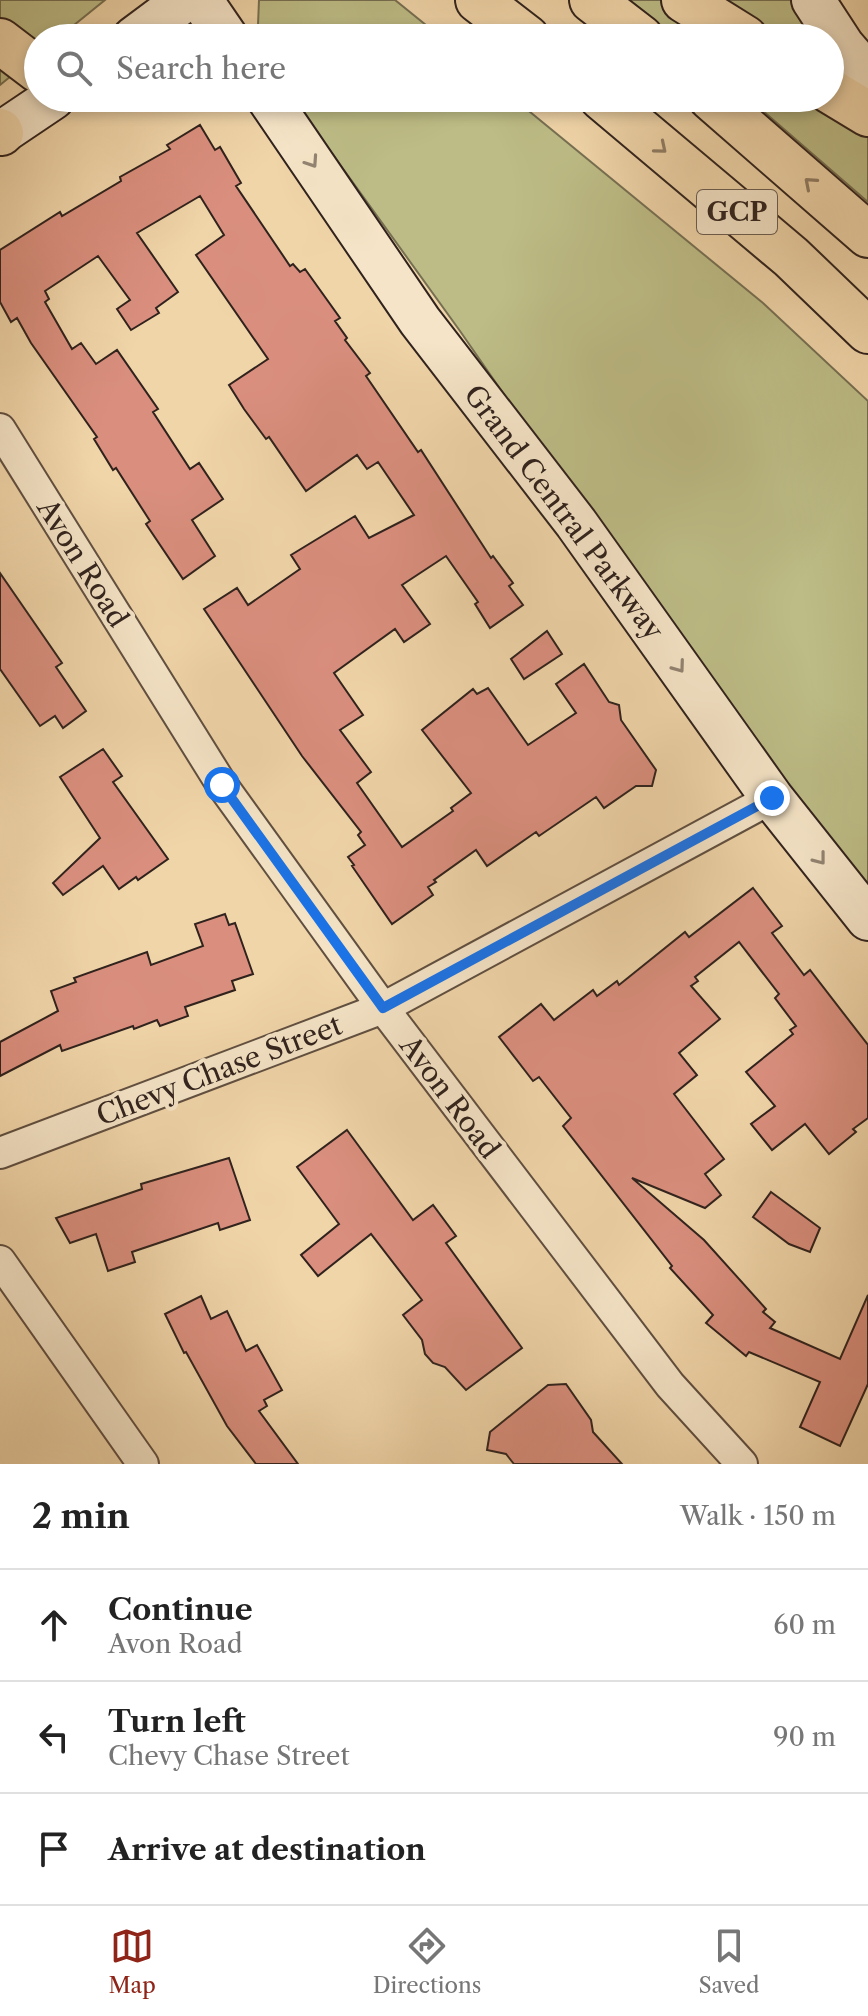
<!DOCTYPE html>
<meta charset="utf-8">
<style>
:root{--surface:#fff;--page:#f6f6f6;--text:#222;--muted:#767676;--line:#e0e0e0;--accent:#8f2418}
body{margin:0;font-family:"Libre Caslon Text",serif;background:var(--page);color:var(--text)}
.stop{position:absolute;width:24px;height:24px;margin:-18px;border:6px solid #1a73e8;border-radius:50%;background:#fff}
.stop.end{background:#1a73e8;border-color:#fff;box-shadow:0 2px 8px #0008}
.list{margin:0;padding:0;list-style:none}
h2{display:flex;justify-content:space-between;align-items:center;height:104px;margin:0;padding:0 32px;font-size:34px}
h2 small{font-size:26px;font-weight:400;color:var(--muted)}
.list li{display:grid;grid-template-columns:52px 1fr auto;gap:24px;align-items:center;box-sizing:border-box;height:112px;padding:0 32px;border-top:2px solid var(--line)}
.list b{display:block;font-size:30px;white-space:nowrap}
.list p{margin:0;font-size:26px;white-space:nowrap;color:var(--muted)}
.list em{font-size:26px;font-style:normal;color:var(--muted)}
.icon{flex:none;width:44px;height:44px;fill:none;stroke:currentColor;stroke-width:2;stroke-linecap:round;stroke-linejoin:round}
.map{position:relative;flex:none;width:868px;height:1464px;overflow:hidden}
.search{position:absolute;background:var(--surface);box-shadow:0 4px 12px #0003;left:24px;right:24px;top:24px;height:88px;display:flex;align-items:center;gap:20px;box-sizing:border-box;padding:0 28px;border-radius:44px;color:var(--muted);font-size:30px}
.sheet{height:440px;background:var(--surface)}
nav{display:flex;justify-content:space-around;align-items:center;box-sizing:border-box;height:112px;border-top:2px solid var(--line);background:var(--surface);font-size:22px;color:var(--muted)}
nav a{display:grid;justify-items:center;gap:4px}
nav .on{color:var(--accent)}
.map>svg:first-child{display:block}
</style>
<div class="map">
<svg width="868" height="1464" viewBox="0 0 868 1464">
<rect width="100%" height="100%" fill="#f0d5a9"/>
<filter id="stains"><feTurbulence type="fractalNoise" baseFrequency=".0025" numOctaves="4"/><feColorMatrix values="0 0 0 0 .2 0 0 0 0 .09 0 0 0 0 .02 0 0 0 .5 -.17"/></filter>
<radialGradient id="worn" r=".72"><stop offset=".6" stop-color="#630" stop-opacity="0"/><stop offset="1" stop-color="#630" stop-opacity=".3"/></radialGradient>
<g fill="#bdbc86" stroke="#766f52" stroke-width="2">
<polygon points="0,0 105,0 58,38 38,38 38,54 0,85"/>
<polygon points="259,0 395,0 442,38 267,38 267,34 258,25"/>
<polygon points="625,0 670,0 731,38 675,38"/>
<polygon points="717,0 802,0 824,38 780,38"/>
<polygon points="292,98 513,98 763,303 868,401 868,884 702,681 460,331"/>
<polygon points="748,98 822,98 868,129 868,202"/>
</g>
<g fill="#da8f7e" stroke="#30221d" stroke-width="2">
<polygon points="200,125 215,150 220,147 241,183 236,186 290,266 293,264 300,272 305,269 340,318 335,321 347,338 345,340 370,373 366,376 418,452 421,450 491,558 493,556 513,583 509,586 523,605 490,628 475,604 478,602 446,556 402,585 430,624 404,642 395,629 334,673 363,715 340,730 371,772 357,783 402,847 453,811 451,808 471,793 422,730 473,689 477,694 488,688 528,745 576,713 556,684 584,664 609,702 619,705 621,720 656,770 652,786 636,786 604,808 596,797 539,836 536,832 487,866 476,850 434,880 436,882 428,887 433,895 392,924 352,866 354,865 348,857 365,845 358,835 361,832 302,756 204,609 237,588 248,605 300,569 291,555 355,516 369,538 414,515 378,462 367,469 357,455 306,491 269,437 266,439 244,409 229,385 268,359 196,255 224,235 200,196 137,233 178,292 156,308 159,313 131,330 117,309 130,300 98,256 45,291 49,299 45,302 72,349 81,343 96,364 117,350 158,409 153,412 190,469 199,463 223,499 192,520 215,556 183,579 146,524 150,521 116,468 113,470 94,439 97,437 31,343 17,318 11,322 0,302 0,250 60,212 62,216 121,181 120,177 170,149 167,145"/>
<polygon points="0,573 62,663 56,667 86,711 63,728 55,716 40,726 0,669"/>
<polygon points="547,631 562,654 524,679 511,659"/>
<polygon points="103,749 122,776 113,782 168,859 138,880 136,877 119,889 103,866 63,895 53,883 100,838 60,777"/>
<polygon points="753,888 782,926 772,933 804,975 810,970 868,1045 868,1118 853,1129 856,1132 829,1154 805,1124 772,1150 751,1124 775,1106 746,1072 793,1034 790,1030 796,1026 775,998 779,994 739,942 695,977 698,981 691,986 720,1019 679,1053 697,1075 674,1094 724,1159 705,1174 721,1195 705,1208 632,1178 704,1240 766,1309 763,1312 775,1322 770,1328 840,1359 868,1295 868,1384 840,1446 800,1427 820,1382 749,1352 746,1356 706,1323 713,1315 670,1268 672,1266 563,1126 571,1118 539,1077 533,1081 499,1037 541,1004 554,1020 593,990 597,996 617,981 619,985 685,932 689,937"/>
<polygon points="225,914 229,925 235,923 253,974 232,981 235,990 185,1007 188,1016 160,1026 157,1020 134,1029 133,1026 62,1051 60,1045 0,1076 0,1042 58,1011 51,991 76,982 74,978 147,952 151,965 203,946 195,924"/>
<polygon points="347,1130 413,1220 433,1205 456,1236 446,1243 522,1348 466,1390 445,1367 433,1363 425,1354 422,1340 403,1315 422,1300 371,1234 318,1276 301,1255 339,1224 297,1167"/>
<polygon points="229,1158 250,1220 220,1230 218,1223 132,1252 135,1262 108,1271 96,1234 70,1243 56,1218 142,1189 141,1184"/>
<polygon points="771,1192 820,1228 810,1252 789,1244 753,1217"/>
<polygon points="201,1296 211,1319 227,1311 246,1351 257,1345 282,1390 264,1400 267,1406 259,1411 298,1464 256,1464 227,1426 186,1352 184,1353 165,1314"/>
<polygon points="566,1384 591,1420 593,1432 622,1464 514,1464 506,1454 487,1450 490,1432 548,1385"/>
</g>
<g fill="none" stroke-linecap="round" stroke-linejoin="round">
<g stroke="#604f40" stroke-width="34">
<g id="minor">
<polyline points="0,429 222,785 383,1008 670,1385 742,1464"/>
<polyline points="0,1153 383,1008 772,798"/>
<polyline points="0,1261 143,1464"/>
</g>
</g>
<g stroke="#30221d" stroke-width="46">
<g id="secondary">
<polyline points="201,0 227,38"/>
<polyline points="813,0 843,46 868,75"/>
<polyline points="134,38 185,0"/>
<polyline points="268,98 420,321 576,523 772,798 868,919"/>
<polyline points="1,133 53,98"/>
</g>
</g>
<g stroke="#30221d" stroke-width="48">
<g id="motorway">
<polyline points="478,0 527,38"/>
<polyline points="592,0 641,38"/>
<polyline points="684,0 745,38"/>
<polyline points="0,41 38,70"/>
<polyline points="830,91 868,114"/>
<polyline points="602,98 791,257 868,331"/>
<polyline points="711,98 868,235"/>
<polyline points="0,131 1,133"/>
</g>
</g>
<use href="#minor" stroke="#f5e4c7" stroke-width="30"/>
<use href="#secondary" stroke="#f5e4c7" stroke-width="42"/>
<use href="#motorway" stroke="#f0d5a9" stroke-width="44"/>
</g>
<defs><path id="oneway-chevron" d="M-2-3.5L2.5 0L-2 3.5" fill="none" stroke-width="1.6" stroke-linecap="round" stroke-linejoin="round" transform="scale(2)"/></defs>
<g stroke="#907c63">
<use href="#oneway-chevron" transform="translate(661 148) rotate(40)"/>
<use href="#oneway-chevron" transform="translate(810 183) rotate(-139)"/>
</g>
<g stroke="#928372">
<use href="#oneway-chevron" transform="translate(312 162) rotate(56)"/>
<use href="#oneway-chevron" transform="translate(679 667) rotate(54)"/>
<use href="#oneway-chevron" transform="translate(820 859) rotate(52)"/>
</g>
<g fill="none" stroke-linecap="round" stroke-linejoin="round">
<polyline stroke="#1a73e8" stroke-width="10" points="222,785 383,1008 772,798"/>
</g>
<g text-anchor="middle" stroke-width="8" stroke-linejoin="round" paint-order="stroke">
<rect fill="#f5e4c7" stroke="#6b5c50" stroke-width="2" x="697" y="190" width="80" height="44" rx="6"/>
<g font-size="26" font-weight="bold" fill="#30221d">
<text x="737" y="221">GCP</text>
</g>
<g font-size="28" fill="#30221d" stroke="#f5e4c7">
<text transform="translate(564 512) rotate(53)" y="10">Grand Central Parkway</text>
<text transform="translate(83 563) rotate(58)" y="10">Avon Road</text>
<text transform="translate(219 1070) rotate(-21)" y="10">Chevy Chase Street</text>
<text transform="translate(450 1097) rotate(53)" y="10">Avon Road</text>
</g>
</g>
<rect width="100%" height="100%" filter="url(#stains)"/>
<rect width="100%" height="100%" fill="url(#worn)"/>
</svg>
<div class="stop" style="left:222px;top:785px"></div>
<div class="stop end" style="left:772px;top:798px"></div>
<div class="search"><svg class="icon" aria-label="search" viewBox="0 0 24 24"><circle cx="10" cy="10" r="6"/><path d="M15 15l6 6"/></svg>Search here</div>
</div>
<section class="sheet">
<h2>2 min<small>Walk · 150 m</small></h2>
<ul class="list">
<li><svg class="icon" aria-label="ahead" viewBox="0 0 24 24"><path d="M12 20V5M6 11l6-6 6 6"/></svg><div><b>Continue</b><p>Avon Road</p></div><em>60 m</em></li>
<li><svg class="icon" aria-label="left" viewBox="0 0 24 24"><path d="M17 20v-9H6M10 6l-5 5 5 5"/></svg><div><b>Turn left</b><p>Chevy Chase Street</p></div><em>90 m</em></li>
<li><svg class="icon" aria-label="arrive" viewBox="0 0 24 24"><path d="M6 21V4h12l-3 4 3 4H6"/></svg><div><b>Arrive at destination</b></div></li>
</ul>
</section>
<nav>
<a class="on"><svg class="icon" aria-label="map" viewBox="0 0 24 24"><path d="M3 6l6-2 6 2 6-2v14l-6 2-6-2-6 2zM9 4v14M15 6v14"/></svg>Map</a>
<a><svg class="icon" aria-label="directions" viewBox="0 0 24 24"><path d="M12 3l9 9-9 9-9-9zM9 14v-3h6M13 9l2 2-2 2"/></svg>Directions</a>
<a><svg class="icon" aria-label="saved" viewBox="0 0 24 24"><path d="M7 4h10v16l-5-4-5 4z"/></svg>Saved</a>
</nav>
